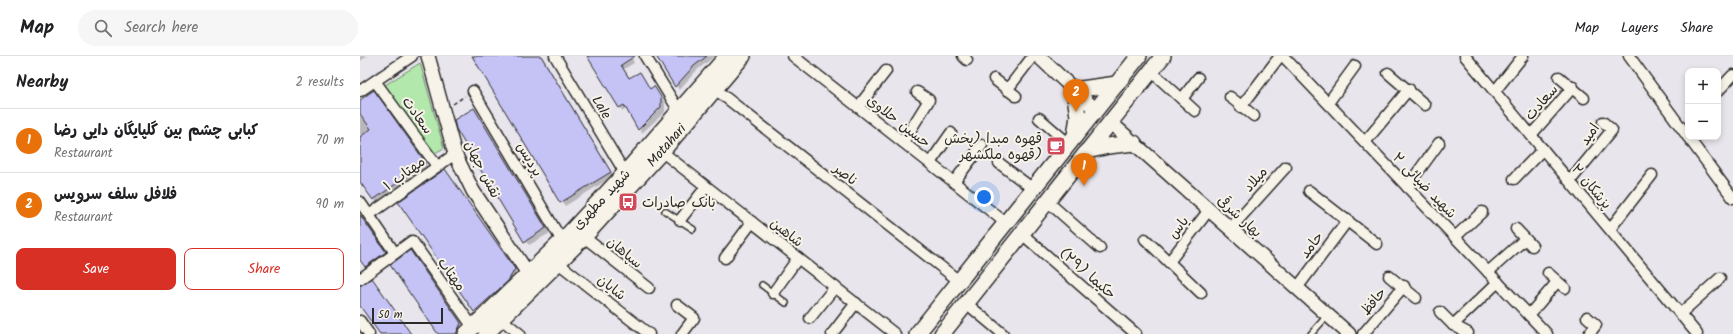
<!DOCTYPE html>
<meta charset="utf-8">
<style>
:root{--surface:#fff;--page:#f6f6f6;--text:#202124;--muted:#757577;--line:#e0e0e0;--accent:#d93025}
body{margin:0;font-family:Kalam,"Playpen Sans Arabic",sans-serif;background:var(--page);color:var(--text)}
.controls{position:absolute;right:12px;top:12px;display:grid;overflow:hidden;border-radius:8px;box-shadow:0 2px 6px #0003}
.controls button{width:36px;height:36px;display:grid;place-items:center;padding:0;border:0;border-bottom:1px solid var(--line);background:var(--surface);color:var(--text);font:20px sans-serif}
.scale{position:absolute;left:12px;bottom:10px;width:71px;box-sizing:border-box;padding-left:4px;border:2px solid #2b2b2b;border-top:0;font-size:11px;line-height:14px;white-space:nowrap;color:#2b2b2b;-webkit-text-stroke:3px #f7f3e8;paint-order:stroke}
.you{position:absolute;left:624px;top:141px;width:14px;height:14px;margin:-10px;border:3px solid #fff;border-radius:50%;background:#1a73e8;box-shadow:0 0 0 6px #1a73e833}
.badge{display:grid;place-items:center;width:26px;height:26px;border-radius:50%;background:var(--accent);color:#fff;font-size:13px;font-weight:700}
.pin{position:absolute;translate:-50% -33px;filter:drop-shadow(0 1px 2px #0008)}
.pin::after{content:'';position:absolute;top:21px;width:14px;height:12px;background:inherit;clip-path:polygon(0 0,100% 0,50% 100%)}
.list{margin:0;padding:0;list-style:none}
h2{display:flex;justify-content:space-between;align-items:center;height:52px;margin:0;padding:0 16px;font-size:17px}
h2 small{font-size:13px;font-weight:400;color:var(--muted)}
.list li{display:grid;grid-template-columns:26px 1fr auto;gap:12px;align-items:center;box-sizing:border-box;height:64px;padding:0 16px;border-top:1px solid var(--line)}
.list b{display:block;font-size:15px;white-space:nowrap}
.list p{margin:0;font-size:13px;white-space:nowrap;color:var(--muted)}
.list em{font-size:13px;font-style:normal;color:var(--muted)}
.actions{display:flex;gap:8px;padding:12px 16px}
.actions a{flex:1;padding:9px 0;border:1px solid var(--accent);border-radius:8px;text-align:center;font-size:14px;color:var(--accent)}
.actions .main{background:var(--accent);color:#fff}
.icon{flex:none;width:22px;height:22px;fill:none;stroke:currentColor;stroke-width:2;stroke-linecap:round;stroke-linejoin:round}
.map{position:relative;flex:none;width:1373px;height:278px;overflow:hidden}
header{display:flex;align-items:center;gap:24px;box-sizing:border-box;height:56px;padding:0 20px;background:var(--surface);border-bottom:1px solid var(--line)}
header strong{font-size:19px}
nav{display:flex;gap:22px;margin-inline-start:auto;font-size:14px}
.search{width:280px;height:36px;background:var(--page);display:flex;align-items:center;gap:10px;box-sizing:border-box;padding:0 14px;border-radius:22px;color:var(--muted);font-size:15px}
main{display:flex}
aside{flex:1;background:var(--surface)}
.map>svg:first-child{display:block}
</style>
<header>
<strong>Map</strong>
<div class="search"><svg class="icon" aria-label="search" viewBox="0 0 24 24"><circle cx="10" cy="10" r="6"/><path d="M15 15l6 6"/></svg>Search here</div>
<nav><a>Map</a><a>Layers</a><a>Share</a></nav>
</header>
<main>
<aside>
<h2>Nearby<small>2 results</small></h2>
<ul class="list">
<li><span class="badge" style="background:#e8710a">1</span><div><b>کبابی چشم بین گلپایگان دایی رضا</b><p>Restaurant</p></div><em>70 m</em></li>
<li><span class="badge" style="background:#e8710a">2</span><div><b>فلافل سلف سرویس</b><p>Restaurant</p></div><em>90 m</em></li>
</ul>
<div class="actions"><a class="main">Save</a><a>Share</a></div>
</aside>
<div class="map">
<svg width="1373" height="278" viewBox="0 0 1373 278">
<rect width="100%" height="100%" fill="#e8e5ec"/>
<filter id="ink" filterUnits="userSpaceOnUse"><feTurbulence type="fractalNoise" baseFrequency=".025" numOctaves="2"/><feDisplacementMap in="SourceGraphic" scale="8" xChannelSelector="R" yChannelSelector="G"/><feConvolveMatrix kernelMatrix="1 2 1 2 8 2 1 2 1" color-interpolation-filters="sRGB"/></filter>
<g filter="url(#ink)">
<polygon fill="#b2e8ab" stroke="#6e8a6b" points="60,7 84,92 73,98 25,29"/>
<g fill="#0003">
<polygon points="0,0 8,0 0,5"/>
<polygon points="113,0 182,0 254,120 205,150"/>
<polygon points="228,0 271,0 274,7 264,13 270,22 279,17 291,34 297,36 305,46 305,56 282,77 267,53 263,55 259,51"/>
<polygon points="297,0 355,0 337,14 319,34"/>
<polygon points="16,38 67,110 16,146 0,124 0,45"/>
<polygon points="114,53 190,177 169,189 165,185"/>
<polygon points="85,114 157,216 151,227 118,258 40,147"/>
<polygon points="0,158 30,200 10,214 0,202"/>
<polygon points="50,196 104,270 100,278 79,278"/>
</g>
<g fill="#c5c3f6" stroke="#2b2b2b">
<polygon points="112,0 181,0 251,116 200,147"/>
<polygon points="227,0 275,0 261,9 269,22 280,16 290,33 294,30 301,41 301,51 278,74 264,49 259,52"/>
<polygon points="296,0 347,0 334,10 315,31"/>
<polygon points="14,34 66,107 13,144 0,126 0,81 11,73 0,58 0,44"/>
<polygon points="114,52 186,172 164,186 96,73 94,64"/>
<polygon points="85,113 155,213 148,225 114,256 38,146"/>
<polygon points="0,159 26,196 5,211 0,204"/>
<polygon points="50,194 101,267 96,278 78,278 30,209"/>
<polygon points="12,222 36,256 51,278 20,278 0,250 0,229"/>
</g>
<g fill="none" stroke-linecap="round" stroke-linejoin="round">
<g stroke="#2b2b2b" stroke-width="8">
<g id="service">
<polyline points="305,155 333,173"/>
<polyline points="402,229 426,247"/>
<polyline points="951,278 967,260"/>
</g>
</g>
<g stroke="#2b2b2b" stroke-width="13">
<g id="minor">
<polyline points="195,0 265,117"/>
<polyline points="285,0 319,55"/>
<polyline points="433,0 646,167"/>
<polyline points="603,0 607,4"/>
<polyline points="923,0 1187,278"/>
<polyline points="1105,0 1337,278"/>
<polyline points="1269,0 1328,81"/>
<polyline points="791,15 835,55"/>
<polyline points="1028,17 1065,49"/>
<polyline points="1199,21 1224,42"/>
<polyline points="634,23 656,40"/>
<polyline points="15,25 77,110"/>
<polyline points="355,33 599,225"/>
<polyline points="647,34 673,0"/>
<polyline points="0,35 52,0"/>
<polyline points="113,35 202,185"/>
<polyline points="1135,35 1163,0"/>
<polyline points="1358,35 1373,19"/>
<polyline points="870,41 894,60"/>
<polyline points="822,43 838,22"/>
<polyline points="968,47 995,10"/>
<polyline points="498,51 526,15"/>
<polyline points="881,51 920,0"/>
<polyline points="679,62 709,88"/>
<polyline points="1171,79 1213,31"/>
<polyline points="1328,81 1373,142"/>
<polyline points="543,86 569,44 557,36"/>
<polyline points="1005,86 1049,33"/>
<polyline points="301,95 535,278"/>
<polyline points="570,107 591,77"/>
<polyline points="639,107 673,133"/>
<polyline points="1154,123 1183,93"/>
<polyline points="1210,125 1252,74 1243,66"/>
<polyline points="594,126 622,89"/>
<polyline points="1047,131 1079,87"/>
<polyline points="949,135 1017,188"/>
<polyline points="687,145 740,192"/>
<polyline points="0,146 35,197"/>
<polyline points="9,159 95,98"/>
<polyline points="320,164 346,131"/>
<polyline points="870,173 926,111"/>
<polyline points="1156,173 1172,190"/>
<polyline points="1250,173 1292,119"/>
<polyline points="661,177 776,278"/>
<polyline points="224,181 289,232"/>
<polyline points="1095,181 1122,156"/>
<polyline points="785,183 841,237"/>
<polyline points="365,202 392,166"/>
<polyline points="809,206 849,154"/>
<polyline points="198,207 289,278"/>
<polyline points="1128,216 1165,183"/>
<polyline points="1188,217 1205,232"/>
<polyline points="1029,220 1056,242"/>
<polyline points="0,223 52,185 110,267"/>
<polyline points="937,232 988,164"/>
<polyline points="413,237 438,202"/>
<polyline points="606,247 643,278"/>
<polyline points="317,249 334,262 322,278"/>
<polyline points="1080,256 1093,269 1108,277"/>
<polyline points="1320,258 1360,222"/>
<polyline points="1169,259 1197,226"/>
<polyline points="1227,261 1236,269 1229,278"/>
<polyline points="450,262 475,231"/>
<polyline points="141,263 160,278"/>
<polyline points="0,265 9,278"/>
<polyline points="1093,269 1138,226"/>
<polyline points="472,278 496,247"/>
<polyline points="1003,278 1044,230"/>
</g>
</g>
<g stroke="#2b2b2b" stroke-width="16">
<g id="tertiary">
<polyline points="68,0 95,98 113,135 173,225"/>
<polyline points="678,0 736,54"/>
<polyline points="750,66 989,278"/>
</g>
</g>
<g stroke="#2b2b2b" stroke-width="18">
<g id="secondary">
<polyline points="715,80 718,60 714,34 757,28"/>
<polyline points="727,95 748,90 774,87"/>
<polyline points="106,278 202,185 265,117 367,0"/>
<polyline points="126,278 224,181 305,92 383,0"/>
<polyline points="557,278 779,0"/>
<polyline points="582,278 803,0"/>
</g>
</g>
<polyline stroke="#2b2b2b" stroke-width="1.5" stroke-dasharray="4 3" stroke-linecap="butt" points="93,48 105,40"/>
<use href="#service" stroke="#f7f3e8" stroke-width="5"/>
<use href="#minor" stroke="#f7f3e8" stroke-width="10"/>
<use href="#tertiary" stroke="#f7f3e8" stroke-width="13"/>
<use href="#secondary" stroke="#f7f3e8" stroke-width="15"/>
</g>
</g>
<defs>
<g id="cafe-square" transform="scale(1)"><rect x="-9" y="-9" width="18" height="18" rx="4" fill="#d1495b" stroke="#f7f3e8"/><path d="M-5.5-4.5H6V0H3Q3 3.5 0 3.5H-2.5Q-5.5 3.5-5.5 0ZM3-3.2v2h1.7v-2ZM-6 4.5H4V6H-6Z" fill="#fff"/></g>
<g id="bus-square" transform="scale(1)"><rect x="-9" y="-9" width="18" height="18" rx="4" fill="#d1495b" stroke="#f7f3e8"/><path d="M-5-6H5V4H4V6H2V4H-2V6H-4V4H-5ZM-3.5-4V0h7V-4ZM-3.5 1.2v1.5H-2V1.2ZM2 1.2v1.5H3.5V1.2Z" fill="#fff"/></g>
</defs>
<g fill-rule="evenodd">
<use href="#cafe-square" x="696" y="90"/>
<use href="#bus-square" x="268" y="146"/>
</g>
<g text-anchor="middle" stroke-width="4" stroke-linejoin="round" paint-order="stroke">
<g font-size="14" fill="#2b2b2b" stroke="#f7f3e8">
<text transform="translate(1181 46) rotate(-49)" y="5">سعادت</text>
<text transform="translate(242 51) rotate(59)" y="5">Lale</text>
<text transform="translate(58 59) rotate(54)" y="5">سعادت</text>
<text transform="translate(539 65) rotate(38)" y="5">حسین حلاوی</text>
<text transform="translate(1229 78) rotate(-56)" y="5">امید</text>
<text transform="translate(306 89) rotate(-49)" y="5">Motahari</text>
<text transform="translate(170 103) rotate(59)" y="5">پردیس</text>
<text transform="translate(123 113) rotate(63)" y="5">نقش جهان</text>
<text transform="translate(44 117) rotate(-36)" y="5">مهتاب ۱</text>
<text transform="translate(486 118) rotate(38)" y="5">ناصر</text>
<text transform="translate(895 123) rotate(-48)" y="5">میلاد</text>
<text transform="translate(1065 129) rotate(46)" y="5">شهید ضیائی ۲</text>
<text transform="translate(1232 130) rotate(50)" y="5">پزشکان ۲</text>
<text transform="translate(241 143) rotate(-47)" y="5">شهید مطهری</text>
<text transform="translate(880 160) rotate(42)" y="5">بهار شرقی</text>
<text transform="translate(818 171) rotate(-52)" y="5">یاس</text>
<text transform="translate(427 176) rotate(38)" y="5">شاهین</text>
<text transform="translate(951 189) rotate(-53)" y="5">حامد</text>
<text transform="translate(265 196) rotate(39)" y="5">سپاهان</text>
<text transform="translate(728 217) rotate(41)" y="5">حکیما (۲۹)</text>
<text transform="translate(92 218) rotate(54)" y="5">مهتاب</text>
<text transform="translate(252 231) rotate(38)" y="5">شایان</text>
<text transform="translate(1013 245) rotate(-50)" y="5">حافظ</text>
</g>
<g font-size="14" fill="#2b2b2b" stroke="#f7f3e8" text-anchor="end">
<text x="682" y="87">قهوه مبدا (پخش<tspan x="682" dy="16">قهوه ملکشهر)</tspan></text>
<text x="282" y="151" text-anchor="start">بانک صادرات</text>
</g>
</g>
</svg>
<div class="controls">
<button>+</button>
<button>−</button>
</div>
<div class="scale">50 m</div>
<div class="you"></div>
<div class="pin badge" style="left:724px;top:130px;background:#e8710a">1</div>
<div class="pin badge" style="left:716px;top:56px;background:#e8710a">2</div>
</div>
</main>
